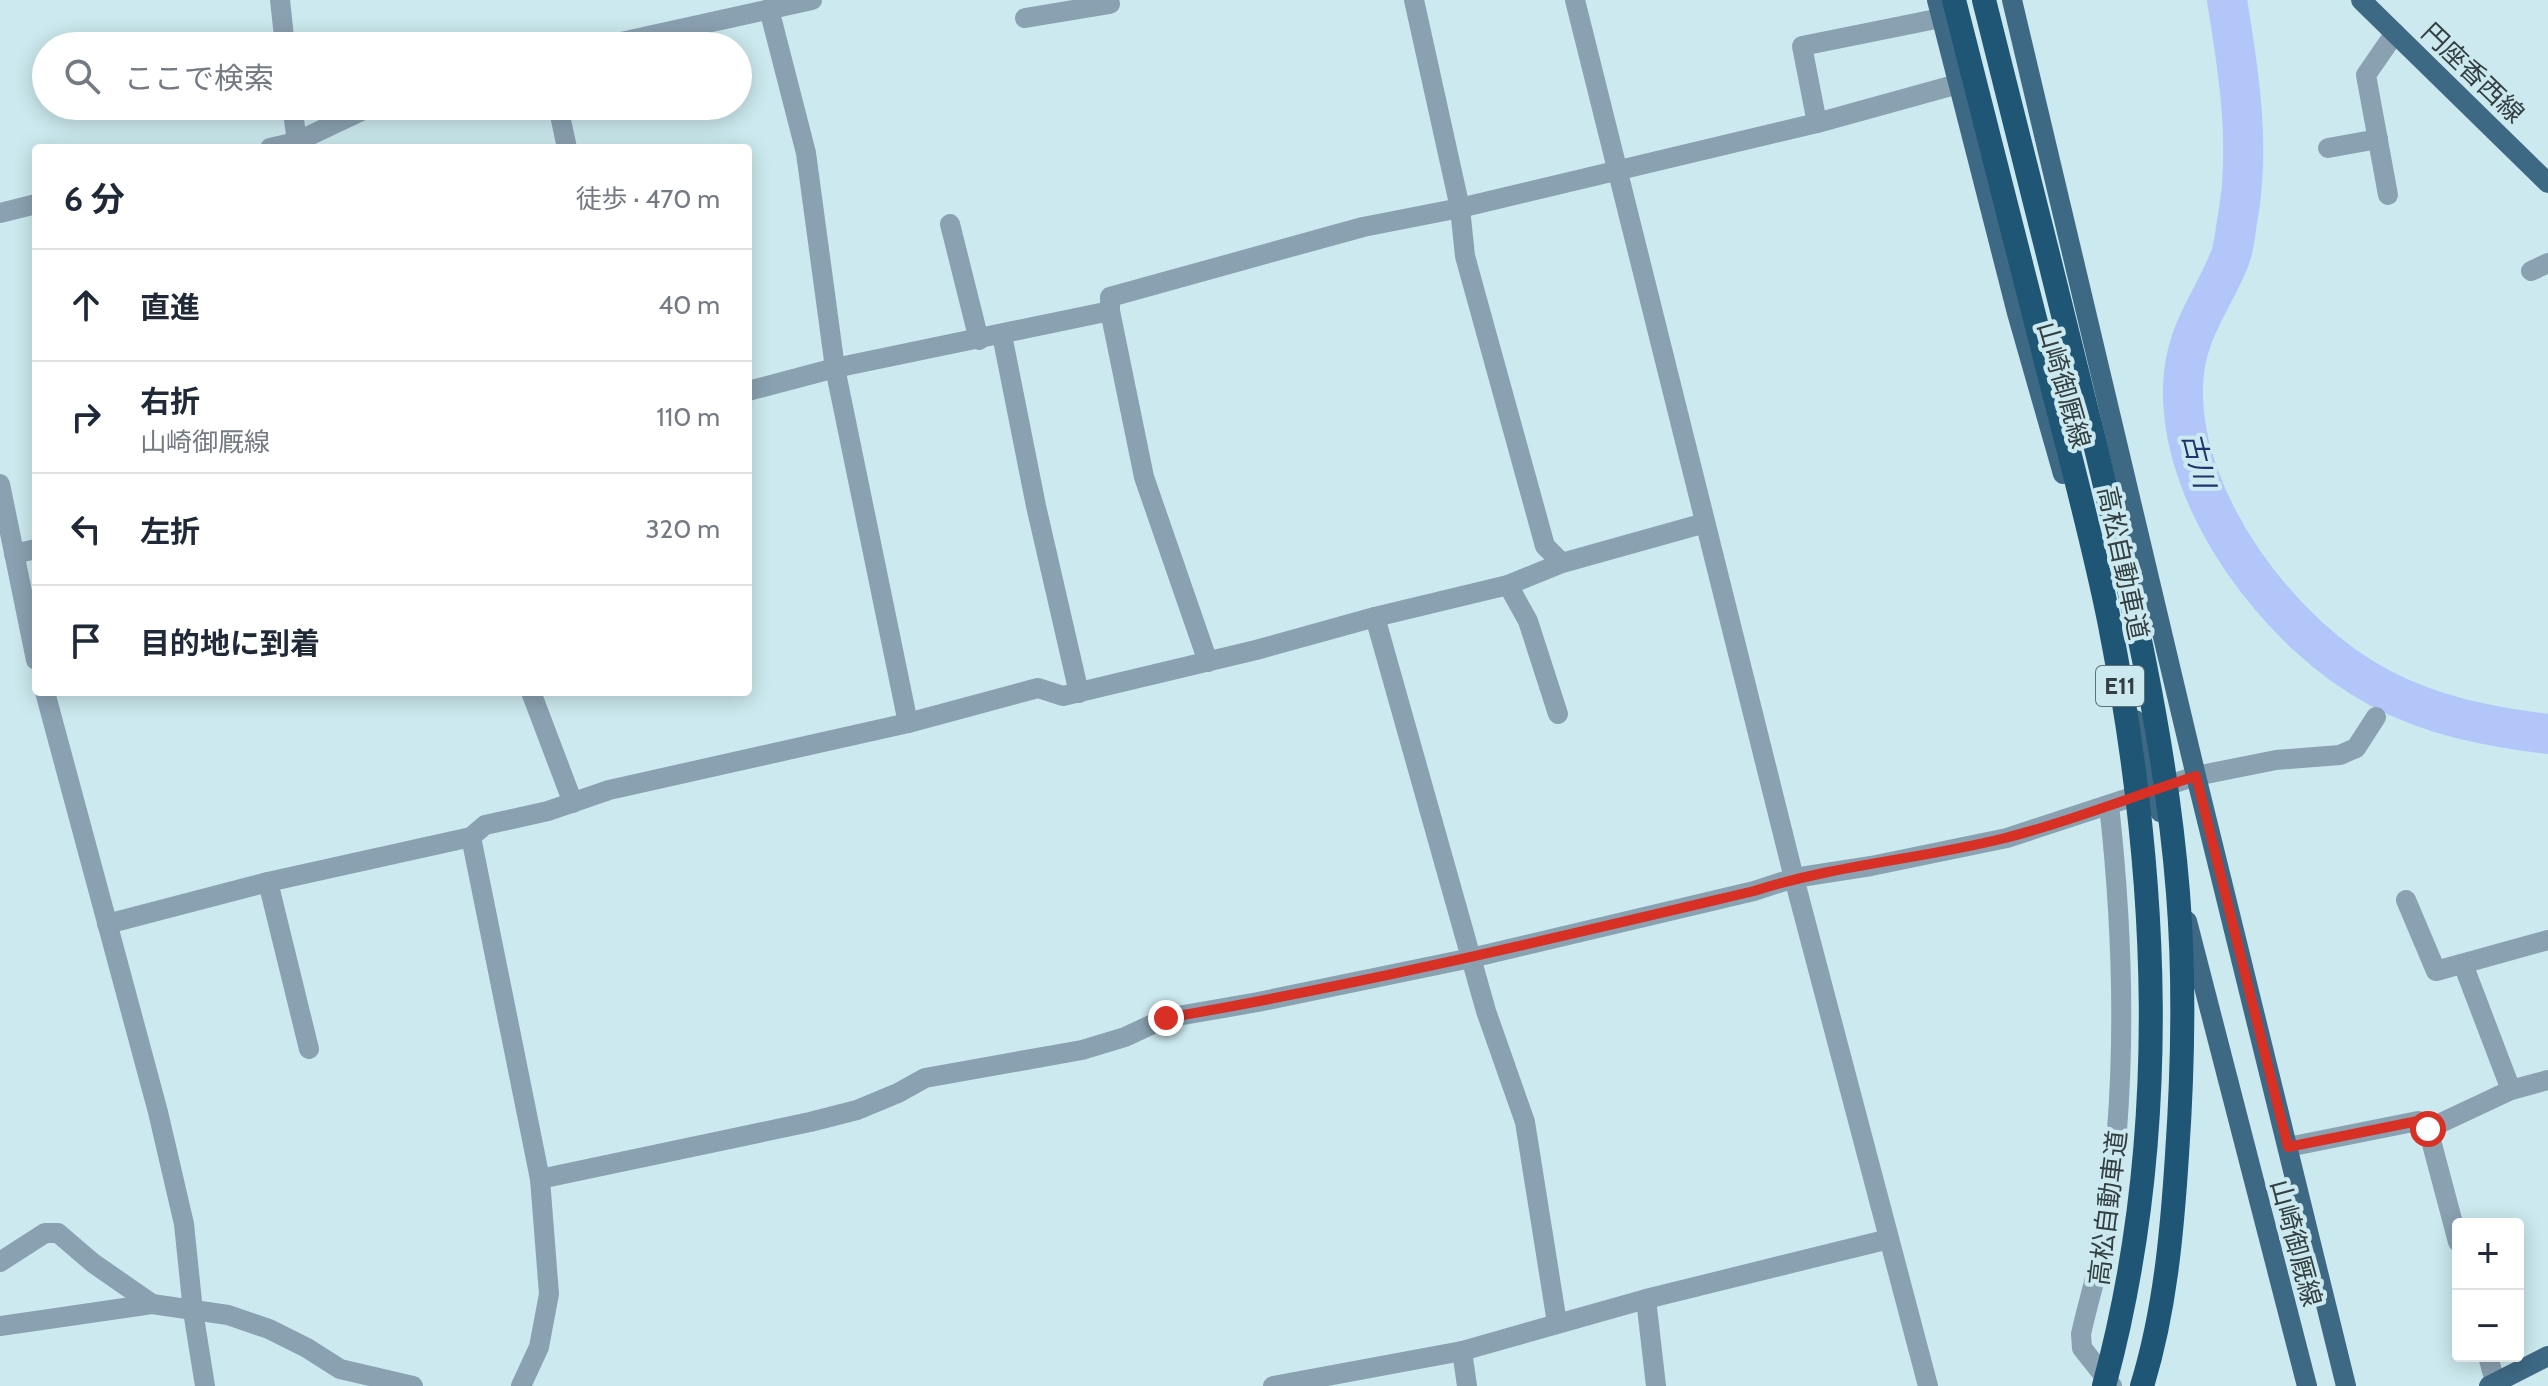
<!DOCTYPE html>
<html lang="ja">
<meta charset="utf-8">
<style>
:root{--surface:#fff;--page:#f6f6f7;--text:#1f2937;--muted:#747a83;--line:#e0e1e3}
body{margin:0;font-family:Cabin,"Noto Sans JP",sans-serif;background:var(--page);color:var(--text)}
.controls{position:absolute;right:24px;bottom:24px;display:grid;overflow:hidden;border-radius:8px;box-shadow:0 4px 20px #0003}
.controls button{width:72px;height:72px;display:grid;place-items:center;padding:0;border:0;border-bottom:2px solid var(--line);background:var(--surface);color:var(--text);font:40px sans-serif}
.stop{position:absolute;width:24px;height:24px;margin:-18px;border:6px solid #d93025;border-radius:50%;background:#fff}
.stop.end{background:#d93025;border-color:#fff;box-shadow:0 2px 8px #0008}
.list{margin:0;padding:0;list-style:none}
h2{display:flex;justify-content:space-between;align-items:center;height:104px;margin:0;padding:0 32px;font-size:34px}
h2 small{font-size:26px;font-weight:400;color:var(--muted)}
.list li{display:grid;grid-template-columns:52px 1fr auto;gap:24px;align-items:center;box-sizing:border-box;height:112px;padding:0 32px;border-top:2px solid var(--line)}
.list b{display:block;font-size:30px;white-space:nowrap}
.list p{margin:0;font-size:26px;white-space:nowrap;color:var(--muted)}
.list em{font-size:26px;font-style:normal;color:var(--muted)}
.icon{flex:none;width:44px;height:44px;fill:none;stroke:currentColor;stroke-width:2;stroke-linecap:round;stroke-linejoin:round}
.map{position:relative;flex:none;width:2548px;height:1386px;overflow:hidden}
.search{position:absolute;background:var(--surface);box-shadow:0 4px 20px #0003;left:32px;top:32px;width:720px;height:88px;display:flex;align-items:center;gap:20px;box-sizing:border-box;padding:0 28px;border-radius:44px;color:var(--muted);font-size:30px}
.panel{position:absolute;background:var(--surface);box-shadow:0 4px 20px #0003;left:32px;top:144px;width:720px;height:552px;border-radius:8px}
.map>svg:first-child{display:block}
</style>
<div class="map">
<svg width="2548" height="1386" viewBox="0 0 2548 1386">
<rect width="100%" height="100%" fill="#cbe9ee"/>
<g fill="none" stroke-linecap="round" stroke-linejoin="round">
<path stroke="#b3c6fa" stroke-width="40" d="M2227,0C2239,73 2251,149 2237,222C2235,234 2234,247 2230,258C2211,305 2184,333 2183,387C2180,503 2281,636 2380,688C2432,716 2490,727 2548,734"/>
<g stroke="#8aa1b1" stroke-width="20">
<polyline points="280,0 285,46"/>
<polyline points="1414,0 1460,208 1465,256 1545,546 1562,563"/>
<polyline points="1575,0 1794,878 1928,1386"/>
<polyline points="769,9 806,153 835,368 908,723"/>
<polyline points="1025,18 1110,4"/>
<polyline points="603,46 812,0"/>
<polyline points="292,106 298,148"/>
<polyline points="558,106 567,148"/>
<polyline points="1817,123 1802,46 1941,18"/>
<polyline points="270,148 296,142 372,106"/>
<polyline points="2328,148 2378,139"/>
<polyline points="2388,195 2366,75 2395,33"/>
<polyline points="0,213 36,204"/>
<polyline points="950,224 979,340"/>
<polyline points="2531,271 2548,263"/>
<polyline points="1110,311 1144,477 1208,662"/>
<polyline points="1002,335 1036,506 1079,693"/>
<polyline points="748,391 835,368 1110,311 1110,297 1363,227 1460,208 1817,123 1958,84"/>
<polyline points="0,484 36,660"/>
<polyline points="14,554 36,549"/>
<polyline points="1508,585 1528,621 1558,714"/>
<polyline points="1375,617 1486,1011 1525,1122 1557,1323"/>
<polyline points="45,692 158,1112 184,1224 193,1311 205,1386"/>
<polyline points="531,692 573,803"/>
<path d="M2109,805C2125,949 2128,1094 2104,1239C2098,1271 2088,1302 2081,1334L2082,1348L2112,1386"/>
<polyline points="471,837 540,1179 549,1294 539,1347 521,1386"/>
<polyline points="268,882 309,1049"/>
<polyline points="2406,900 2436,971 2548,940"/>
<polyline points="107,924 268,882 471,837 485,825 548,811 609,790 908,723 1038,688 1063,696 1256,650 1375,617 1508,585 1562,563 1705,523"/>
<polyline points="2463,964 2511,1090"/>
<polyline points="2288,1147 2418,1121 2428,1129"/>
<polyline points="540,1179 810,1122 857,1110 898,1093 925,1078 1082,1050 1125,1037 1166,1018 1258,1002 1471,958 1754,891 1794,878 1871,866 2007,838 2196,776 2276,760 2340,755 2356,748 2376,717"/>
<polyline points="2458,1242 2428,1129 2511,1090 2548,1080"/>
<polyline points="0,1262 45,1233 58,1233 93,1263 152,1304"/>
<polyline points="1646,1299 1656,1386"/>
<polyline points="0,1326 152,1304 228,1315 269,1329 307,1348 340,1369 413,1386"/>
<polyline points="1462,1351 1467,1386"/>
<polyline points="2488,1356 2496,1386"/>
<polyline points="1273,1386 1462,1351 1646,1299 1889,1239"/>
</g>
<g stroke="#3e6985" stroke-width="20">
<polyline points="1937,0 2017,313 2063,474"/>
<polyline points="2012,0 2196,776 2346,1386"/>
<polyline points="2361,0 2548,183"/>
<polyline points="2135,720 2160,812"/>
<polyline points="2187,921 2307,1386"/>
<polyline points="2489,1386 2548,1356"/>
</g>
<g stroke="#1f5575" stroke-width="24">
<path d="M1954,0C1984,119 2015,238 2045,358C2067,445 2091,532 2109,620C2159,873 2172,1135 2104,1386"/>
<path d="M1984,0C2021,147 2058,293 2094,440C2130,589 2166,740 2178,893C2185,981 2183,1068 2177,1155C2172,1233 2165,1311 2142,1386"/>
</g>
</g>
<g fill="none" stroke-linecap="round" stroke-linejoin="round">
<path stroke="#d93025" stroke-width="10" d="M1166,1018C1364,984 1559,937 1754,891C1835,865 1922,859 2005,838C2070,822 2133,796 2196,776L2288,1147L2418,1121L2428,1129"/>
</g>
<g text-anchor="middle" stroke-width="8" stroke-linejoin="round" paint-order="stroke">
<rect fill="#cbe9ee" stroke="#617275" stroke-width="2" x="2096" y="666" width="48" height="40" rx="6"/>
<g font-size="24" font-weight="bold" fill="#333f41">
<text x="2120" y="694">E11</text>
</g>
<g font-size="26" fill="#333f41" stroke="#cbe9ee">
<text transform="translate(2473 73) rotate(44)" y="9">円座香西線</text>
<text transform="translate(2064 385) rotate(74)" y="9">山崎御厩線</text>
<text transform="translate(2123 563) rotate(78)" y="9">高松自動車道</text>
<text transform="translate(2108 1208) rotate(-83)" y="9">高松自動車道</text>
<text transform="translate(2296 1243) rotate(75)" y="9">山崎御厩線</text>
</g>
<g font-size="28" font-style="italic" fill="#21326e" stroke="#cbe9ee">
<text transform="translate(2199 460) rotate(76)" y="10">古川</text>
</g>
</g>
</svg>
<div class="controls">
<button>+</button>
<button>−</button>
</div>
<div class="stop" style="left:2428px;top:1129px"></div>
<div class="stop end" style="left:1166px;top:1018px"></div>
<div class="search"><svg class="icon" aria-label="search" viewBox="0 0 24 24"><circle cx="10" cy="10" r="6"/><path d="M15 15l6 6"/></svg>ここで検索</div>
<section class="panel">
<h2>6 分<small>徒歩 · 470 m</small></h2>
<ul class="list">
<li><svg class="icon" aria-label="ahead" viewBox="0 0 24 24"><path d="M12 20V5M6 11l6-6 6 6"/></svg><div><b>直進</b></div><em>40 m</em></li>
<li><svg class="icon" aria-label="right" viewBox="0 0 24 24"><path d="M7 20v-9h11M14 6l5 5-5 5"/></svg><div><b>右折</b><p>山崎御厩線</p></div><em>110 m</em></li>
<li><svg class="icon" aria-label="left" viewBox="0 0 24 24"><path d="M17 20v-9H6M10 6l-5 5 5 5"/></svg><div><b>左折</b></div><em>320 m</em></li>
<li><svg class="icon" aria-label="arrive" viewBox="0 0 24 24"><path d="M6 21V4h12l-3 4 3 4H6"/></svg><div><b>目的地に到着</b></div></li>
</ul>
</section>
</div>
